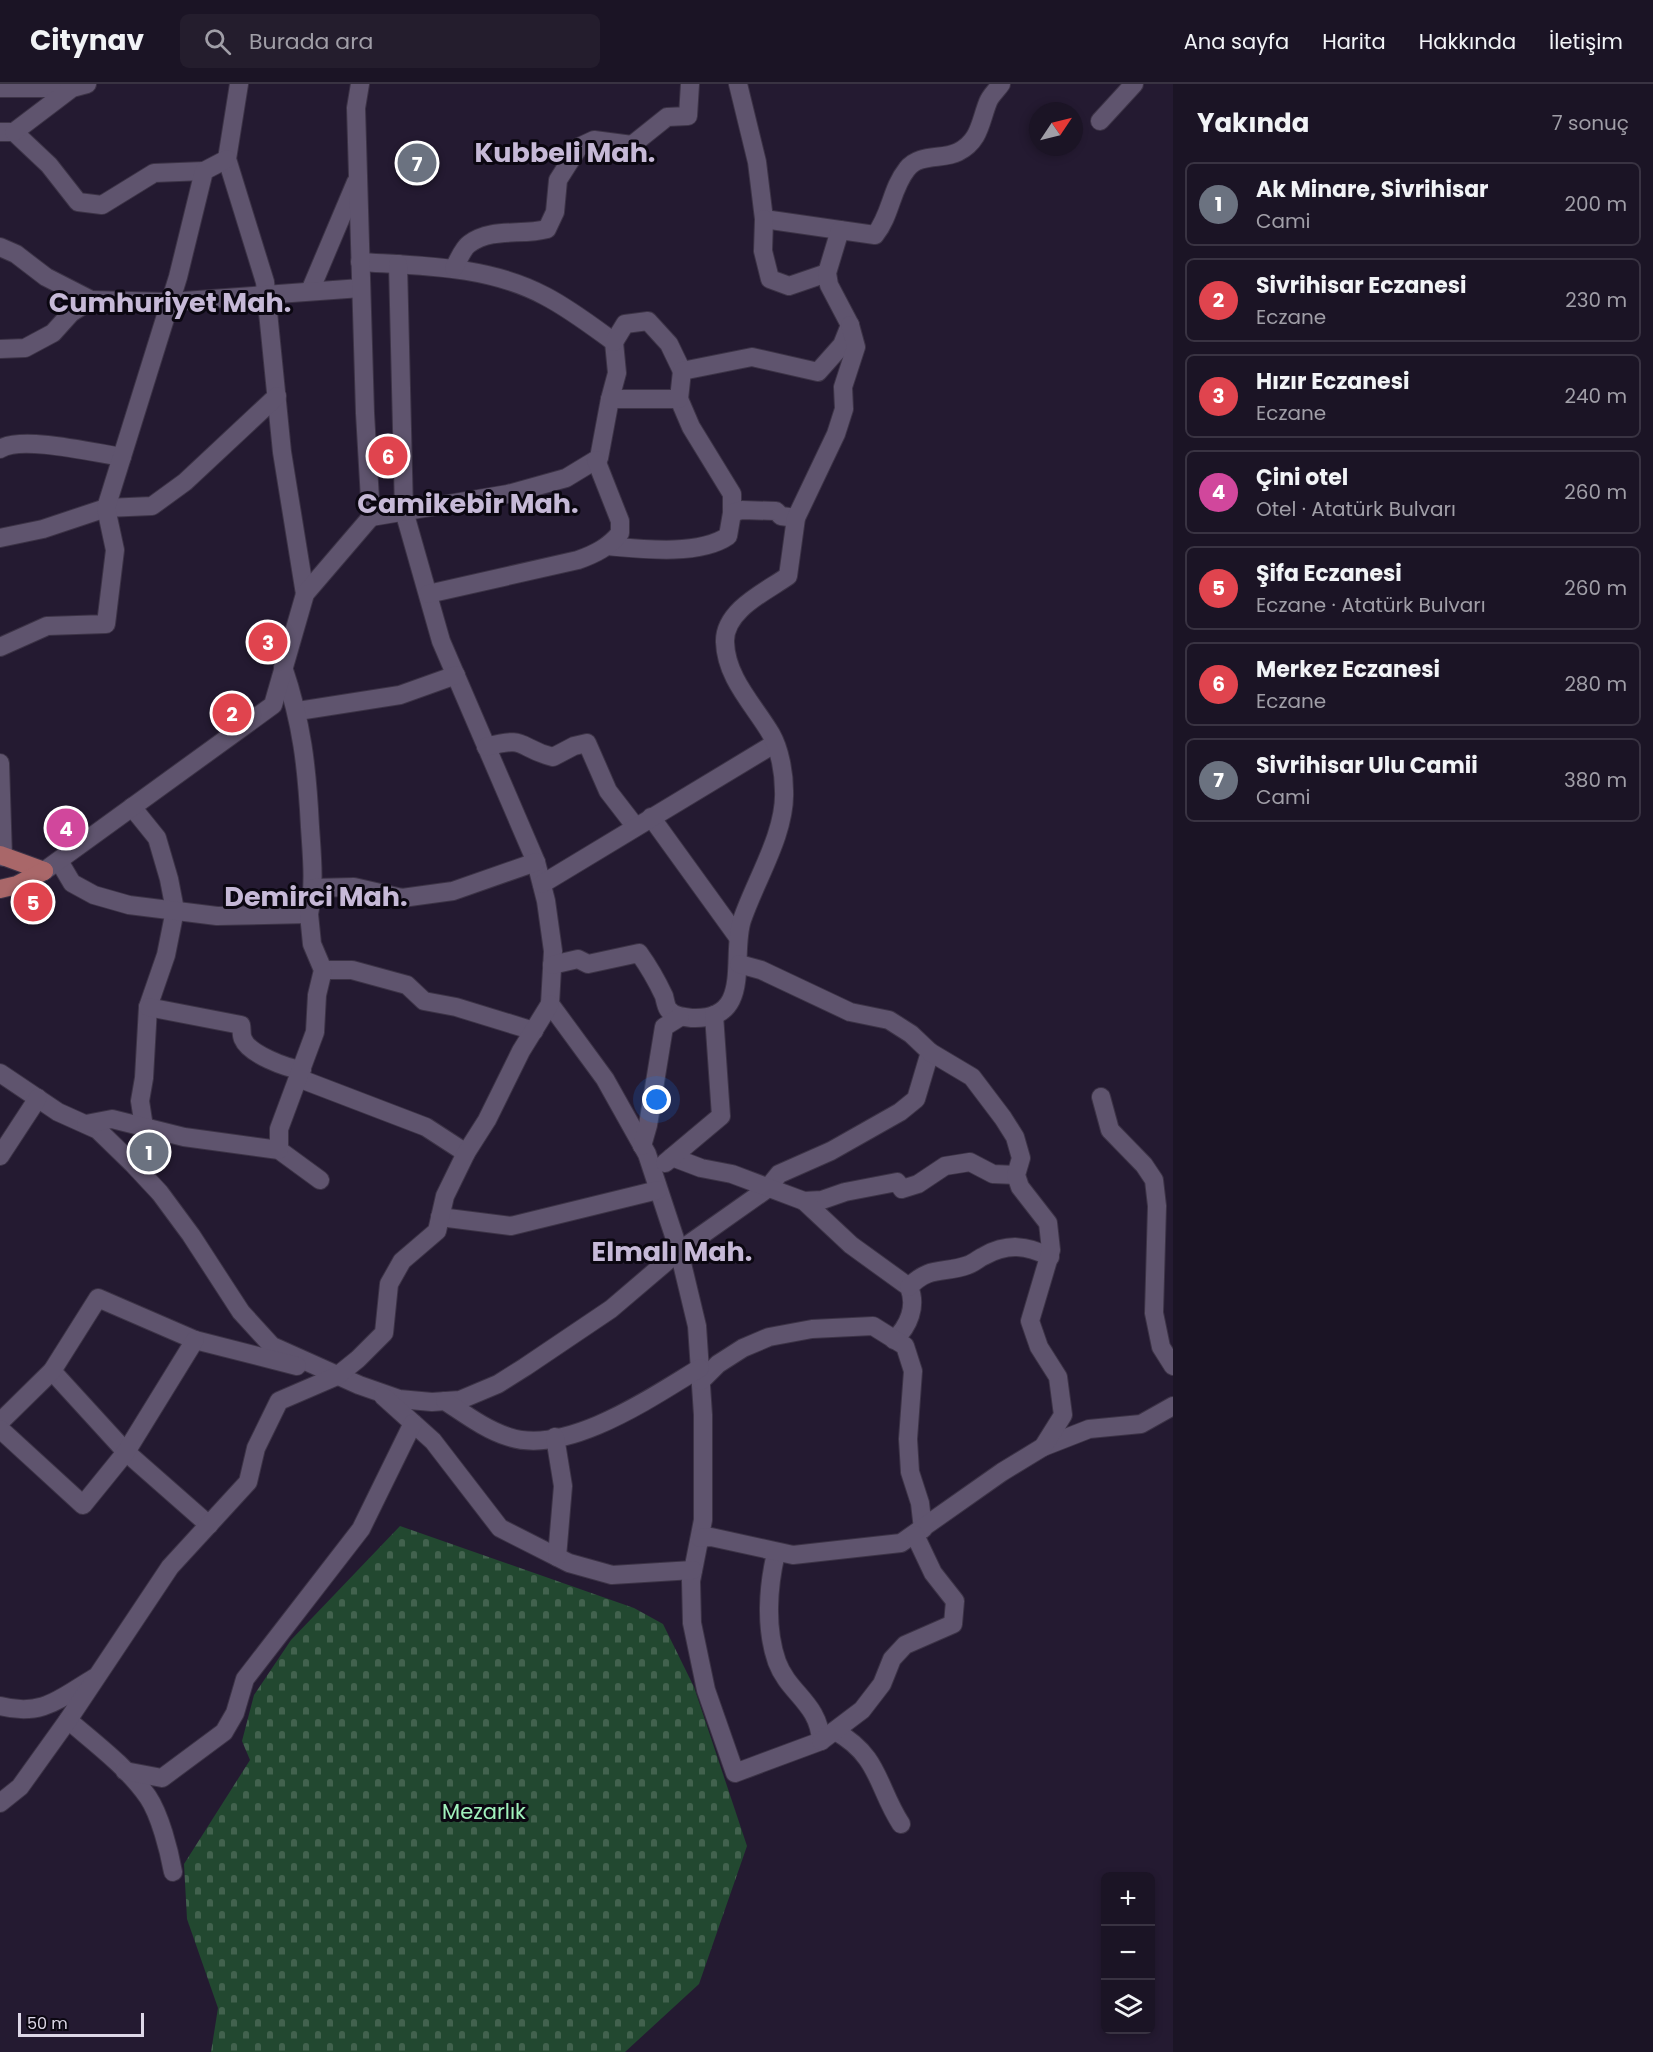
<!DOCTYPE html>
<html lang="tr">
<meta charset="utf-8">
<style>
:root{--surface:#1b1425;--page:#241d2d;--text:#f1f3f6;--muted:#a09ea7;--line:#393342;--accent:#2563eb}
body{margin:0;font-family:Poppins,sans-serif;background:var(--page);color:var(--text)}
.controls{position:absolute;right:18px;bottom:18px;display:grid;overflow:hidden;border-radius:9px;box-shadow:0 3px 9px #0003}
.controls button{width:54px;height:54px;display:grid;place-items:center;padding:0;border:0;border-bottom:2px solid var(--line);background:var(--surface);color:var(--text);font:30px sans-serif}
.compass{position:absolute;left:1029px;top:18px;width:54px;height:54px;border-radius:50%;background:var(--surface);box-shadow:0 3px 9px #0003;rotate:55deg}
.scale{position:absolute;left:18px;bottom:15px;width:126px;box-sizing:border-box;padding-left:6px;border:3px solid #ded8e8;border-top:0;font-size:16px;line-height:21px;white-space:nowrap;color:#ded8e8;-webkit-text-stroke:4px #0b0711;paint-order:stroke}
.you{position:absolute;left:657px;top:1016px;width:21px;height:21px;margin:-15px;border:4px solid #fff;border-radius:50%;background:#1a73e8;box-shadow:0 0 0 9px #1a73e833}
.badge{display:grid;place-items:center;width:39px;height:39px;border-radius:50%;background:var(--accent);color:#fff;font-size:20px;font-weight:700}
.pin{position:absolute;translate:-50% -50%;border:3px solid #fff;box-shadow:0 2px 6px #0006}
.list{margin:0;padding:0;list-style:none}
h2{display:flex;justify-content:space-between;align-items:center;height:78px;margin:0;padding:0 24px;font-size:26px}
h2 small{font-size:20px;font-weight:400;color:var(--muted)}
.list li{display:grid;grid-template-columns:39px 1fr auto;gap:18px;align-items:center;box-sizing:border-box;height:84px;margin:0 12px 12px;padding:0 12px;border:2px solid var(--line);border-radius:9px}
.list b{display:block;font-size:22px;white-space:nowrap}
.list p{margin:0;font-size:20px;white-space:nowrap;color:var(--muted)}
.list em{font-size:20px;font-style:normal;color:var(--muted)}
.icon{flex:none;width:33px;height:33px;fill:none;stroke:currentColor;stroke-width:2;stroke-linecap:round;stroke-linejoin:round}
.map{position:relative;flex:none;width:1173px;height:1968px;overflow:hidden}
header{display:flex;align-items:center;gap:36px;box-sizing:border-box;height:84px;padding:0 30px;background:var(--surface);border-bottom:2px solid var(--line)}
header strong{font-size:28px}
nav{display:flex;gap:33px;margin-inline-start:auto;font-size:21px}
.search{width:420px;height:54px;background:var(--page);display:flex;align-items:center;gap:15px;box-sizing:border-box;padding:0 21px;border-radius:9px;color:var(--muted);font-size:22px}
main{display:flex}
aside{flex:1;background:var(--surface)}
.map>svg:first-child{display:block}
</style>
<header>
<strong>Citynav</strong>
<div class="search"><svg class="icon" aria-label="search" viewBox="0 0 24 24"><circle cx="10" cy="10" r="6"/><path d="M15 15l6 6"/></svg>Burada ara</div>
<nav><a>Ana sayfa</a><a>Harita</a><a>Hakkında</a><a>İletişim</a></nav>
</header>
<main>
<div class="map">
<svg width="1173" height="1968" viewBox="0 0 1173 1968">
<defs>
<pattern id="cemetery-stones" width="16" height="16" patternUnits="userSpaceOnUse" patternTransform="scale(1.5)"><rect width="16" height="16" fill="#224830"/><path d="M2 7V4a2 2 0 0 1 4 0v3zM10 15v-3a2 2 0 0 1 4 0v3z" fill="#42624e"/></pattern>
</defs>
<rect width="100%" height="100%" fill="#241a31"/>
<polygon fill="url(#cemetery-stones)" points="400,1442 634,1524 663,1540 694,1603 747,1762 699,1900 625,1968 211,1968 218,1924 187,1835 184,1780 250,1676 242,1657 254,1611 291,1556"/>
<g fill="none" stroke-linecap="round" stroke-linejoin="round">
<g stroke="#3c3346" stroke-width="20">
<g id="minor">
<polyline points="239,0 227,75 265,198 282,368 305,510"/>
<polyline points="738,0 757,78 764,135 840,146"/>
<polyline points="0,4 72,4"/>
<polyline points="1100,37 1134,0"/>
<polyline points="0,48 14,48 49,81 78,118 102,121 154,89 204,87"/>
<polyline points="14,48 72,4 87,0"/>
<polyline points="764,135 763,167 770,195 789,202 827,189"/>
<polyline points="0,163 16,170 46,193 91,216"/>
<path d="M360,178C423,182 489,182 545,212C570,225 592,242 614,258L617,289L610,315"/>
<path d="M398,180L404,427L441,557L536,778L546,817L553,867L550,920L605,995L647,1070L679,1167L697,1242L703,1331V1436L691,1497L692,1539L706,1606L735,1689L821,1657C819,1619 789,1610 777,1578C765,1544 768,1503 776,1469"/>
<path d="M454,184C458,177 463,164 469,160C492,143 521,152 547,145L555,128L558,96L579,63L594,56L632,61L667,33L688,32L690,0"/>
<polyline points="310,207 356,98"/>
<polyline points="614,258 625,240 648,237 669,260 682,287"/>
<polyline points="0,265 25,264 53,249 71,229 91,216 170,218 361,204"/>
<polyline points="679,315 691,343 732,410 732,429"/>
<path d="M0,365C21,351 95,369 122,373"/>
<path d="M371,433L508,410L566,394L599,374L610,315H679L682,287L752,273L818,288L842,261L850,241L829,201L827,189L840,146L875,151C891,131 891,105 907,85C919,69 943,76 958,68C980,57 980,38 988,18C990,12 997,6 1001,0"/>
<polyline points="0,454 43,445 106,424 152,422 185,398 277,312"/>
<path d="M607,462C641,465 699,472 728,452L732,429L742,426L776,427L781,432L796,434"/>
<path d="M428,510L578,476C595,470 609,463 620,449V437L596,376"/>
<polyline points="0,563 47,542 106,540 115,466 106,424 178,193 204,87 227,75"/>
<polyline points="298,627 400,611 456,591"/>
<path d="M486,663C528,651 517,664 553,673L574,662L587,659L608,707L635,742"/>
<polyline points="0,679 3,773"/>
<polyline points="132,723 157,754 169,795 175,826 166,871 148,923 144,994 140,1017 144,1043"/>
<polyline points="651,733 737,852"/>
<path d="M59,777L72,799L94,811L129,821L217,832L309,830C315,801 312,773 310,743C307,683 302,639 283,583"/>
<polyline points="44,787 273,621 305,510 371,433 365,329 356,24 360,0"/>
<polyline points="542,800 774,660"/>
<polyline points="314,804 354,803 402,814 453,807 536,778"/>
<path d="M552,881L578,875L588,880L639,869C649,883 657,897 664,912C665,916 666,922 668,925C674,933 684,933 693,934C754,936 730,872 742,836C755,797 786,749 784,707C784,689 780,666 771,650C754,621 726,594 725,558C724,526 767,507 788,492L796,434L836,350L844,325L843,303L856,263L850,241"/>
<polyline points="323,886 352,886 407,901 424,917 456,923 534,947"/>
<path d="M148,923L241,941C242,945 241,951 243,955C249,970 286,984 302,986"/>
<polyline points="0,989 58,1028 98,1046 133,1080 160,1109 191,1151 241,1228 272,1262 359,1301 399,1315 432,1318 460,1316 498,1300 525,1283 611,1225 679,1167 767,1105 779,1090 831,1067 900,1028 916,1015 930,968"/>
<polyline points="298,994 426,1043 466,1069"/>
<polyline points="1101,1013 1110,1046 1144,1081 1154,1096 1157,1122 1154,1229 1161,1263 1173,1282"/>
<polyline points="86,1040 112,1035 184,1053 279,1066 320,1096"/>
<polyline points="642,1062 648,1041 664,943 680,933"/>
<polyline points="279,1066 279,1045 315,948 317,911 323,886 312,860 309,830"/>
<polyline points="0,1072 38,1014"/>
<polyline points="672,1073 701,1084 732,1090 804,1117 822,1116 845,1108 897,1098 902,1105 918,1100 945,1082 970,1078 993,1090 1016,1091"/>
<polyline points="665,1079 721,1032 714,931"/>
<path d="M804,1117L851,1161L909,1203C917,1222 909,1242 894,1256"/>
<polyline points="440,1133 511,1142 658,1106"/>
<path d="M909,1203C930,1181 944,1190 968,1181C974,1179 979,1174 984,1172C1007,1159 1027,1161 1050,1173"/>
<polyline points="52,1287 126,1368 209,1441"/>
<polyline points="701,1297 718,1280 743,1264 769,1253 812,1245 873,1242 905,1262 913,1287 908,1355 910,1388 920,1419 923,1445"/>
<polyline points="383,1312 433,1357 500,1444 569,1479 612,1491 693,1486"/>
<path d="M445,1317C465,1330 486,1346 509,1353C567,1372 652,1313 700,1284"/>
<polyline points="0,1338 52,1287 98,1214 195,1256 297,1282"/>
<polyline points="0,1345 83,1421 126,1368 195,1256"/>
<polyline points="555,1353 563,1402 557,1473"/>
<polyline points="1043,1363 1089,1345 1141,1340 1173,1322"/>
<polyline points="700,1454 711,1453 793,1471 901,1459 1002,1388 1043,1363 1063,1331 1058,1293 1039,1263 1030,1237 1051,1166 1048,1139 1020,1103 1016,1091 1021,1074 1015,1053 1003,1034 972,993 930,968 911,950 889,936 850,928 761,886 739,880"/>
<path d="M0,1622C42,1633 59,1615 94,1594"/>
<path d="M68,1636C96,1660 127,1683 148,1713C160,1731 169,1766 173,1788"/>
<path d="M835,1647C880,1672 877,1703 901,1740"/>
<polyline points="821,1657 862,1626 882,1600 892,1575 905,1561 953,1540 955,1517 933,1489 915,1451"/>
<polyline points="125,1687 162,1694 224,1648 235,1629 245,1595 361,1445 413,1339"/>
<polyline points="0,1719 20,1703 68,1636 170,1483 248,1398 256,1364 279,1317 337,1292 358,1275 384,1249 389,1200 402,1177 437,1147 445,1112 466,1069 487,1036 521,967 550,920"/>
</g>
</g>
<g stroke="#3c3346" stroke-width="20">
<g id="major">
<polyline points="0,771 44,787"/>
<polyline points="0,805 17,801 44,787"/>
</g>
</g>
<use href="#minor" stroke="#5f546e" stroke-width="18"/>
<use href="#major" stroke="#a96769" stroke-width="18"/>
</g>
<g text-anchor="middle" stroke-width="6" stroke-linejoin="round" paint-order="stroke">
<g font-size="21" fill="#a1f2bc" stroke="#0b0711">
<text x="484" y="1735">Mezarlık</text>
</g>
<g font-size="27" font-weight="bold" fill="#c6b9d7" stroke="#0b0711">
<text x="565" y="78">Kubbeli Mah.</text>
<text x="170" y="228">Cumhuriyet Mah.</text>
<text x="468" y="429">Camikebir Mah.</text>
<text x="316" y="822">Demirci Mah.</text>
<text x="672" y="1177">Elmalı Mah.</text>
</g>
</g>
</svg>
<div class="controls">
<button>+</button>
<button>−</button>
<button><svg class="icon" aria-label="layers" viewBox="0 0 24 24"><path d="M12 4l9 5-9 5-9-5zM3 14l9 5 9-5"/></svg></button>
</div>
<svg class="compass" viewBox="-18 -18 36 36"><path d="M0-13l5 13h-10z" fill="#e53935"/><path d="M0 13l5-13h-10z" fill="#a09ea7"/></svg>
<div class="scale">50 m</div>
<div class="you"></div>
<div class="pin badge" style="left:149px;top:1068px;background:#6b7280">1</div>
<div class="pin badge" style="left:232px;top:629px;background:#e0444e">2</div>
<div class="pin badge" style="left:268px;top:558px;background:#e0444e">3</div>
<div class="pin badge" style="left:66px;top:744px;background:#d1479c">4</div>
<div class="pin badge" style="left:33px;top:818px;background:#e0444e">5</div>
<div class="pin badge" style="left:388px;top:372px;background:#e0444e">6</div>
<div class="pin badge" style="left:417px;top:79px;background:#6b7280">7</div>
</div>
<aside>
<h2>Yakında<small>7 sonuç</small></h2>
<ul class="list">
<li><span class="badge" style="background:#6b7280">1</span><div><b>Ak Minare, Sivrihisar</b><p>Cami</p></div><em>200 m</em></li>
<li><span class="badge" style="background:#e0444e">2</span><div><b>Sivrihisar Eczanesi</b><p>Eczane</p></div><em>230 m</em></li>
<li><span class="badge" style="background:#e0444e">3</span><div><b>Hızır Eczanesi</b><p>Eczane</p></div><em>240 m</em></li>
<li><span class="badge" style="background:#d1479c">4</span><div><b>Çini otel</b><p>Otel · Atatürk Bulvarı</p></div><em>260 m</em></li>
<li><span class="badge" style="background:#e0444e">5</span><div><b>Şifa Eczanesi</b><p>Eczane · Atatürk Bulvarı</p></div><em>260 m</em></li>
<li><span class="badge" style="background:#e0444e">6</span><div><b>Merkez Eczanesi</b><p>Eczane</p></div><em>280 m</em></li>
<li><span class="badge" style="background:#6b7280">7</span><div><b>Sivrihisar Ulu Camii</b><p>Cami</p></div><em>380 m</em></li>
</ul>
</aside>
</main>
